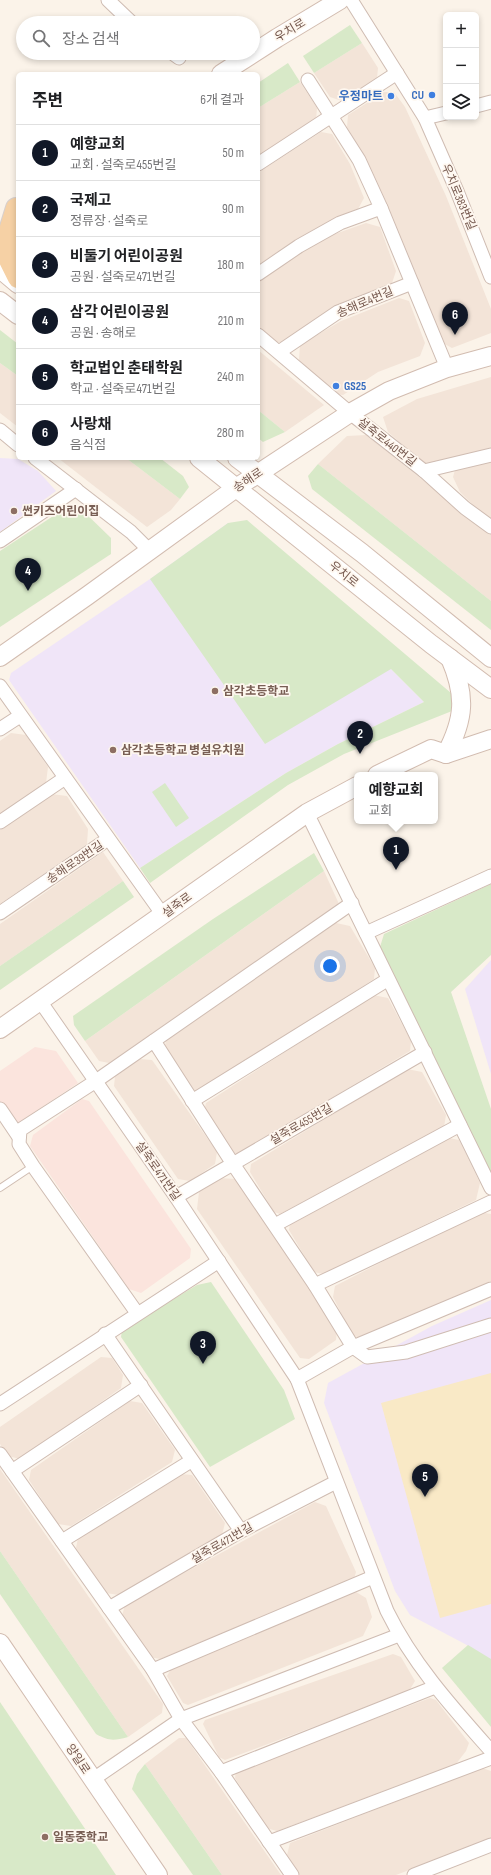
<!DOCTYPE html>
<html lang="ko">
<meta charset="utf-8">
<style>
:root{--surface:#fff;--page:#f2f2f2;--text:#202124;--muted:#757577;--line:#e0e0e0;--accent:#111827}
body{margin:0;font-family:"Sofia Sans Condensed","Noto Sans KR",sans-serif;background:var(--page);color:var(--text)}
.controls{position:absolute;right:12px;top:12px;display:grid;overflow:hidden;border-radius:6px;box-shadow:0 2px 6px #0003}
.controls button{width:36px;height:36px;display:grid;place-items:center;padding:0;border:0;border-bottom:1px solid var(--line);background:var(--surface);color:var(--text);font:20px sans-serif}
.you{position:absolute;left:330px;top:966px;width:14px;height:14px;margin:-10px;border:3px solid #fff;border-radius:50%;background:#1a73e8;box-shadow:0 0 0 6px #1a73e833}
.badge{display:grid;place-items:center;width:26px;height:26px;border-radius:50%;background:var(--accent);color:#fff;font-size:13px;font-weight:700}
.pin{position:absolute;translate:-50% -33px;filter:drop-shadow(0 1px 2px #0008)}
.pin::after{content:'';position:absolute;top:21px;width:14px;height:12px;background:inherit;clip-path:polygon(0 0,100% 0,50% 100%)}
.popup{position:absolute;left:354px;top:772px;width:84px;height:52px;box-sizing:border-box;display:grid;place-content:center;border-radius:6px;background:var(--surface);filter:drop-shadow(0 1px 3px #0005);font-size:13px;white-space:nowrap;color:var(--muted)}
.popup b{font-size:15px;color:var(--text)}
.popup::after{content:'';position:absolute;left:50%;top:100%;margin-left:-8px;border:8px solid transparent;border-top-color:var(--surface)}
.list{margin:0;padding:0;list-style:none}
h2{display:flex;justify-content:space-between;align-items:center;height:52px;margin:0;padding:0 16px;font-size:17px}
h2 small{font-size:13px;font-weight:400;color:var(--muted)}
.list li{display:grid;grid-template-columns:26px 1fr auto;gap:12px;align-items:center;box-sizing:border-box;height:56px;padding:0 16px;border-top:1px solid var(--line)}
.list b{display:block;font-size:15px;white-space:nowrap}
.list p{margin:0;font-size:13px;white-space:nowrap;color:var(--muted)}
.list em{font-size:13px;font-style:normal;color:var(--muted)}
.icon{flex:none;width:22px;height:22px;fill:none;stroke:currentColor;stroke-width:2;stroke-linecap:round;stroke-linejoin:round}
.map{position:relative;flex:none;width:491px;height:1875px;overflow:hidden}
.search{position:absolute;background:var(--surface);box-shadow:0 2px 6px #0003;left:16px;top:16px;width:244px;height:44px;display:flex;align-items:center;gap:10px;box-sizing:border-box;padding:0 14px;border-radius:22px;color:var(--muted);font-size:15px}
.panel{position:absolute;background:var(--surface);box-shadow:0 2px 6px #0003;left:16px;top:72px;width:244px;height:388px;border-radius:6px}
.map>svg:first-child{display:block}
</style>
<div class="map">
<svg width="491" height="1875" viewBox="0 0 491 1875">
<rect width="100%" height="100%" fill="#fbf3e9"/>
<g fill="#f3e4d8">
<polygon points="362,43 378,68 377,78 342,101 330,97 314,73"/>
<polygon points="300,82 317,108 316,120 258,157 258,108"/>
<polygon points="384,92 394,92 405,107 446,196 491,309 491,333 452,348 439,341 363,155 347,127 348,115"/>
<polygon points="321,132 332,134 350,164 364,198 358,209 339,216 295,240 258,265 258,173"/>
<polygon points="366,223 380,227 396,271 392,283 336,306 282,342 276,342 258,327 258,282 300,252 332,235"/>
<polygon points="399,298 409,301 425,343 420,356 378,372 343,395 334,394 299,360 300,345 341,321"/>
<polygon points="258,350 324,405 285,432 258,410"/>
<polygon points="0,363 18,376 18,427 0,413"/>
<polygon points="491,377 491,448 425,464 388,432 383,417 417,399"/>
<polygon points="366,435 491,534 491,601 318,464 347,436"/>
<polygon points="58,458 126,458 180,499 171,510 147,527"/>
<polygon points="491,462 491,519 476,508 460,492 453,477 455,470"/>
<polygon points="11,733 26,735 48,767 46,783 0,815 0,741"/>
<polygon points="51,794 67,796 88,829 87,844 0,904 0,830"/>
<polygon points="103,852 123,881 0,966 0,924"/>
<polygon points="324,871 339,904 109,1063 99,1061 85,1041"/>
<polygon points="336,923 350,926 375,968 374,979 198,1092 193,1092 164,1049 166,1041"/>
<polygon points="373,995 388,998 411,1041 410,1051 238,1154 231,1152 204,1111 206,1103"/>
<polygon points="139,1059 152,1060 217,1152 215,1164 190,1181 178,1179 114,1086 115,1077"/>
<polygon points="407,1069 422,1072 446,1115 444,1127 280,1214 274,1212 250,1172 251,1164"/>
<polygon points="449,1138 459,1140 480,1183 476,1200 323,1274 314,1272 289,1230 290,1223"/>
<polygon points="219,1178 236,1179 337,1330 336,1340 309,1359 300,1358 197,1209 199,1192"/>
<polygon points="479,1212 491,1214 491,1281 364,1340 352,1335 333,1297 335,1286"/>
<polygon points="101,1357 112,1358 123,1375 121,1388 20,1459 8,1456 0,1444 0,1427"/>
<polygon points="130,1401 142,1403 175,1450 172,1462 71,1526 58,1524 29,1480 31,1470"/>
<polygon points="0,1469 163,1704 162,1713 128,1737 0,1551"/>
<polygon points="180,1474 192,1475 225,1523 222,1535 119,1595 106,1593 76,1548 78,1538"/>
<polygon points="315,1502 326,1506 356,1572 354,1579 160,1659 150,1657 122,1616 125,1605"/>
<polygon points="356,1592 366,1598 372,1617 363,1636 188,1705 183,1703 167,1676 171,1669"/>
<polygon points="393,1654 401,1657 415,1681 409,1691 225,1760 219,1757 203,1724 205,1720"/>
<polygon points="430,1698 436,1700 469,1743 466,1751 456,1764 277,1831 266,1828 235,1778 236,1771"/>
<polygon points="179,1738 186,1738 281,1875 222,1875 145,1764"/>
<polygon points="482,1768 491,1771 491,1839 396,1875 300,1875 287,1855 290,1843"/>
</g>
<g fill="#fbe4dd">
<polygon points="35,1047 56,1051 78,1083 15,1125 0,1103 0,1071"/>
<polygon points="82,1099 89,1101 191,1249 190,1258 141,1293 129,1289 30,1146 33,1135"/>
</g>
<g fill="#f0e5f8">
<polygon points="0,458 18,459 38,471 56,491 0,532"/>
<polygon points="228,523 391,669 424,702 338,744 286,773 140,868 9,680 11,673 150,579"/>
<polygon points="491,960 491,1074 465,989"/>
<polygon points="491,1300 491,1660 465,1644 410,1615 395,1591 324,1403 328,1383 432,1326"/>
</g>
<g fill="#d8e9c8">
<polygon points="350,25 362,43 314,73 303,56"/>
<polygon points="288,63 300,82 258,108 258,83"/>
<polygon points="0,330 18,344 18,376 0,363"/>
<polygon points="258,410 285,432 263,442 258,438"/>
<polygon points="126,458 160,458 183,476 189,487 180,499"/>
<polygon points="318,464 491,601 491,630 312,489 308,476"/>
<polygon points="67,507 79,507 111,538 111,554 0,627 0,551"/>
<polygon points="247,520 451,693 460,705 452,711 344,754 288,785 150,883 140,868 286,773 338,744 424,702 391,669 265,744 150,579 228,523"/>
<polygon points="165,783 189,818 176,827 152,792"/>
<polygon points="314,853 324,871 85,1041 74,1025 73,1016 213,919"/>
<polygon points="123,881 134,897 0,990 0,966"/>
<polygon points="491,884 491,955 451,992 491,1109 491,1175 380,947 384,934"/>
<polygon points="211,1282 284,1390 295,1419 210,1467 121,1337 122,1330 197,1285"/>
<path d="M0,1551L128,1737C113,1741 109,1741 96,1734L0,1594Z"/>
<polygon points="468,1645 491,1659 491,1727 442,1668"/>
<polygon points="0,1702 116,1875 0,1875"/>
<polygon points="145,1764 222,1875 193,1875 132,1789 137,1774"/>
</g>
<polygon fill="#f9e9c6" points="491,1373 491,1604 440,1618 381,1403"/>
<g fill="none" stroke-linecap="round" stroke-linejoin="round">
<g stroke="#cfbcb2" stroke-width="8">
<polyline id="lane" points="0,1188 33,1166"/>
</g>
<g stroke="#cfbcb2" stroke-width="15">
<g id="street">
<polyline points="108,0 132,23"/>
<polyline points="351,0 425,118 457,191 491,277"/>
<polyline points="172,53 179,58"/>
<polyline points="308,80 359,160 381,208 447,368"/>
<polyline points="476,106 491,102"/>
<polyline points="425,118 446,113"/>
<polyline points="258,164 397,73"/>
<polyline points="258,274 299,246 340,223 381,208"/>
<polyline points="258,335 350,413 424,471 465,508 491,527"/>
<polyline points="279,352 338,312 412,283"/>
<polyline points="0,430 18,445"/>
<polyline points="35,458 131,532 150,551"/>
<polyline points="424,471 491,455"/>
<polyline points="0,541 76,489"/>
<polyline points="0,686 163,915"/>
<polyline points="0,729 20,716"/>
<polyline points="307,813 491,1188"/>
<polyline points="0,822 65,778"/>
<polyline points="0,913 108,839"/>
<polyline points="366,933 491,876"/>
<path d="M40,1001L176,1197L297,1379L387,1611C413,1664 452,1707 491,1751"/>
<polyline points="154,1041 233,1164 315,1285 353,1347 367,1357 406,1352 491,1325"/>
<polyline points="192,1101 387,980"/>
<polyline points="0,1109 19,1137"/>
<polyline points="176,1197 425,1052"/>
<polyline points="275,1225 460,1125"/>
<polyline points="315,1285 491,1202"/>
<polyline points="137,1313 33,1166 19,1144 20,1130 96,1081 352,903"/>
<polyline points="105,1334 241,1531"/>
<polyline points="297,1379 353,1347 491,1289"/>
<polyline points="0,1404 219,1261"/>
<polyline points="0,1454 153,1670 181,1719 221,1772 292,1875"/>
<polyline points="12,1471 141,1385"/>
<polyline points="62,1541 191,1461"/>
<polyline points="109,1608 241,1531 336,1482"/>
<polyline points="153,1670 373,1577"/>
<polyline points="221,1772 435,1687"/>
<polyline points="92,1780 181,1719 399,1635"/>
<polyline points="269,1842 491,1758"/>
<polyline points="414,1875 491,1845"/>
</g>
</g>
<g stroke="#d2bcb0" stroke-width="20">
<g id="secondary">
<polyline points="221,74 277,38 340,0"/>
<polyline points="0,269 18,284"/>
<polyline points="0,301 18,315"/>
<polyline points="199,458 431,644 491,689"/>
<polyline points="237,458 362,553 491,658"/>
<polyline points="0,657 87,596 236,488 350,413 389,391 447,368 491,356"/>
<path d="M446,754C465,718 466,695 450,658"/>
<polyline points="377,775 431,749 446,754 491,739"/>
<polyline points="0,1029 307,813 357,786"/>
<polyline points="0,1643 158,1875"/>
</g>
</g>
<g stroke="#d8d0cd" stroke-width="22">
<polyline id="primary" points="16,208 8,234 9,260 18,278"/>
</g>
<use href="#lane" stroke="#fff" stroke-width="6"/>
<use href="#street" stroke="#fff" stroke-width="13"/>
<use href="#secondary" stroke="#fff" stroke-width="18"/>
<use href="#primary" stroke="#f6d1a5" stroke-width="20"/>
</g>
<g fill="#3f7fe0" stroke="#fef7ef" stroke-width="1.5">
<circle cx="432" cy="95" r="4"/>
<circle cx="391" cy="96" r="4"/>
<circle cx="336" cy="386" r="4"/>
</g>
<g fill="#8d6e63" stroke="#fef7ef" stroke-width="1.5">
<circle cx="14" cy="511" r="4"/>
<circle cx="215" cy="691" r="4"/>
<circle cx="113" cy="750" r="4"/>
<circle cx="45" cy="1837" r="4"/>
</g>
<g text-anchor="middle" stroke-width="3.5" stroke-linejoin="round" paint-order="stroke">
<g font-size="12" fill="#75584e" stroke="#fef7ef">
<text transform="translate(290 30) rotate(-31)" y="4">우치로</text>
<text transform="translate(459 197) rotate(67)" y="4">우치로383번길</text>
<text transform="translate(365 302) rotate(-23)" y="4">송해로4번길</text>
<text transform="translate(387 442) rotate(38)" y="4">설죽로440번길</text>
<text transform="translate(248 480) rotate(-34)" y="4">송해로</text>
<text transform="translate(344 574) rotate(39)" y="4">우치로</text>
<text transform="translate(75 862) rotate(-34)" y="4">송해로39번길</text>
<text transform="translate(177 905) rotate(-36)" y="4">설죽로</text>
<text transform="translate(301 1124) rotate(-30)" y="4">설죽로455번길</text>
<text transform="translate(158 1171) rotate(55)" y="4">설죽로471번길</text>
<text transform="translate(222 1543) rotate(-30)" y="4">설죽로471번길</text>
<text transform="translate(78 1759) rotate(56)" y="4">양일로</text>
</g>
<g font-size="12" font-weight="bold" fill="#366cbe" stroke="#fef7ef" text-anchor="end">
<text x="424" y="99">CU</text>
<text x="383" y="100">우정마트</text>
<text x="344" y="390" text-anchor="start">GS25</text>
</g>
<g font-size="12" font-weight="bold" fill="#785e54" stroke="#fef7ef" text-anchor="start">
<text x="22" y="515">썬키즈어린이집</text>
<text x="223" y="695">삼각초등학교</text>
<text x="121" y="754">삼각초등학교 병설유치원</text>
<text x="53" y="1841">일동중학교</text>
</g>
</g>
</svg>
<div class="controls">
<button>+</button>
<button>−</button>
<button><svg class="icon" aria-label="layers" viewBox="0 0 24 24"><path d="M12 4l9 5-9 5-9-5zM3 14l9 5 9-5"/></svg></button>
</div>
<div class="you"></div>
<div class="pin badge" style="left:396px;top:870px">1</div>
<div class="popup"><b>예향교회</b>교회</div>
<div class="pin badge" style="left:360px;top:754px">2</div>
<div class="pin badge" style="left:203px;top:1364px">3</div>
<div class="pin badge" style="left:28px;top:591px">4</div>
<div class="pin badge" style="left:425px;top:1497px">5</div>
<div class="pin badge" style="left:455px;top:335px">6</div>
<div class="search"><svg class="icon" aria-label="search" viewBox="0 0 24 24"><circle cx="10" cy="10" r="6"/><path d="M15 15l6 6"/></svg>장소 검색</div>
<section class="panel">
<h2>주변<small>6개 결과</small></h2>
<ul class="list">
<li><span class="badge">1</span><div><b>예향교회</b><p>교회 · 설죽로455번길</p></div><em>50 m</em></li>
<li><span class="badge">2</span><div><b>국제고</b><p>정류장 · 설죽로</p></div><em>90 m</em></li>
<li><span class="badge">3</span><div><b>비둘기 어린이공원</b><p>공원 · 설죽로471번길</p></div><em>180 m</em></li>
<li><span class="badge">4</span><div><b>삼각 어린이공원</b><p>공원 · 송해로</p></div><em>210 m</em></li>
<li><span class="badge">5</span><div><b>학교법인 춘태학원</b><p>학교 · 설죽로471번길</p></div><em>240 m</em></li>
<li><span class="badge">6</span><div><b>사랑채</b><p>음식점</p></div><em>280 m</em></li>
</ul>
</section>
</div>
